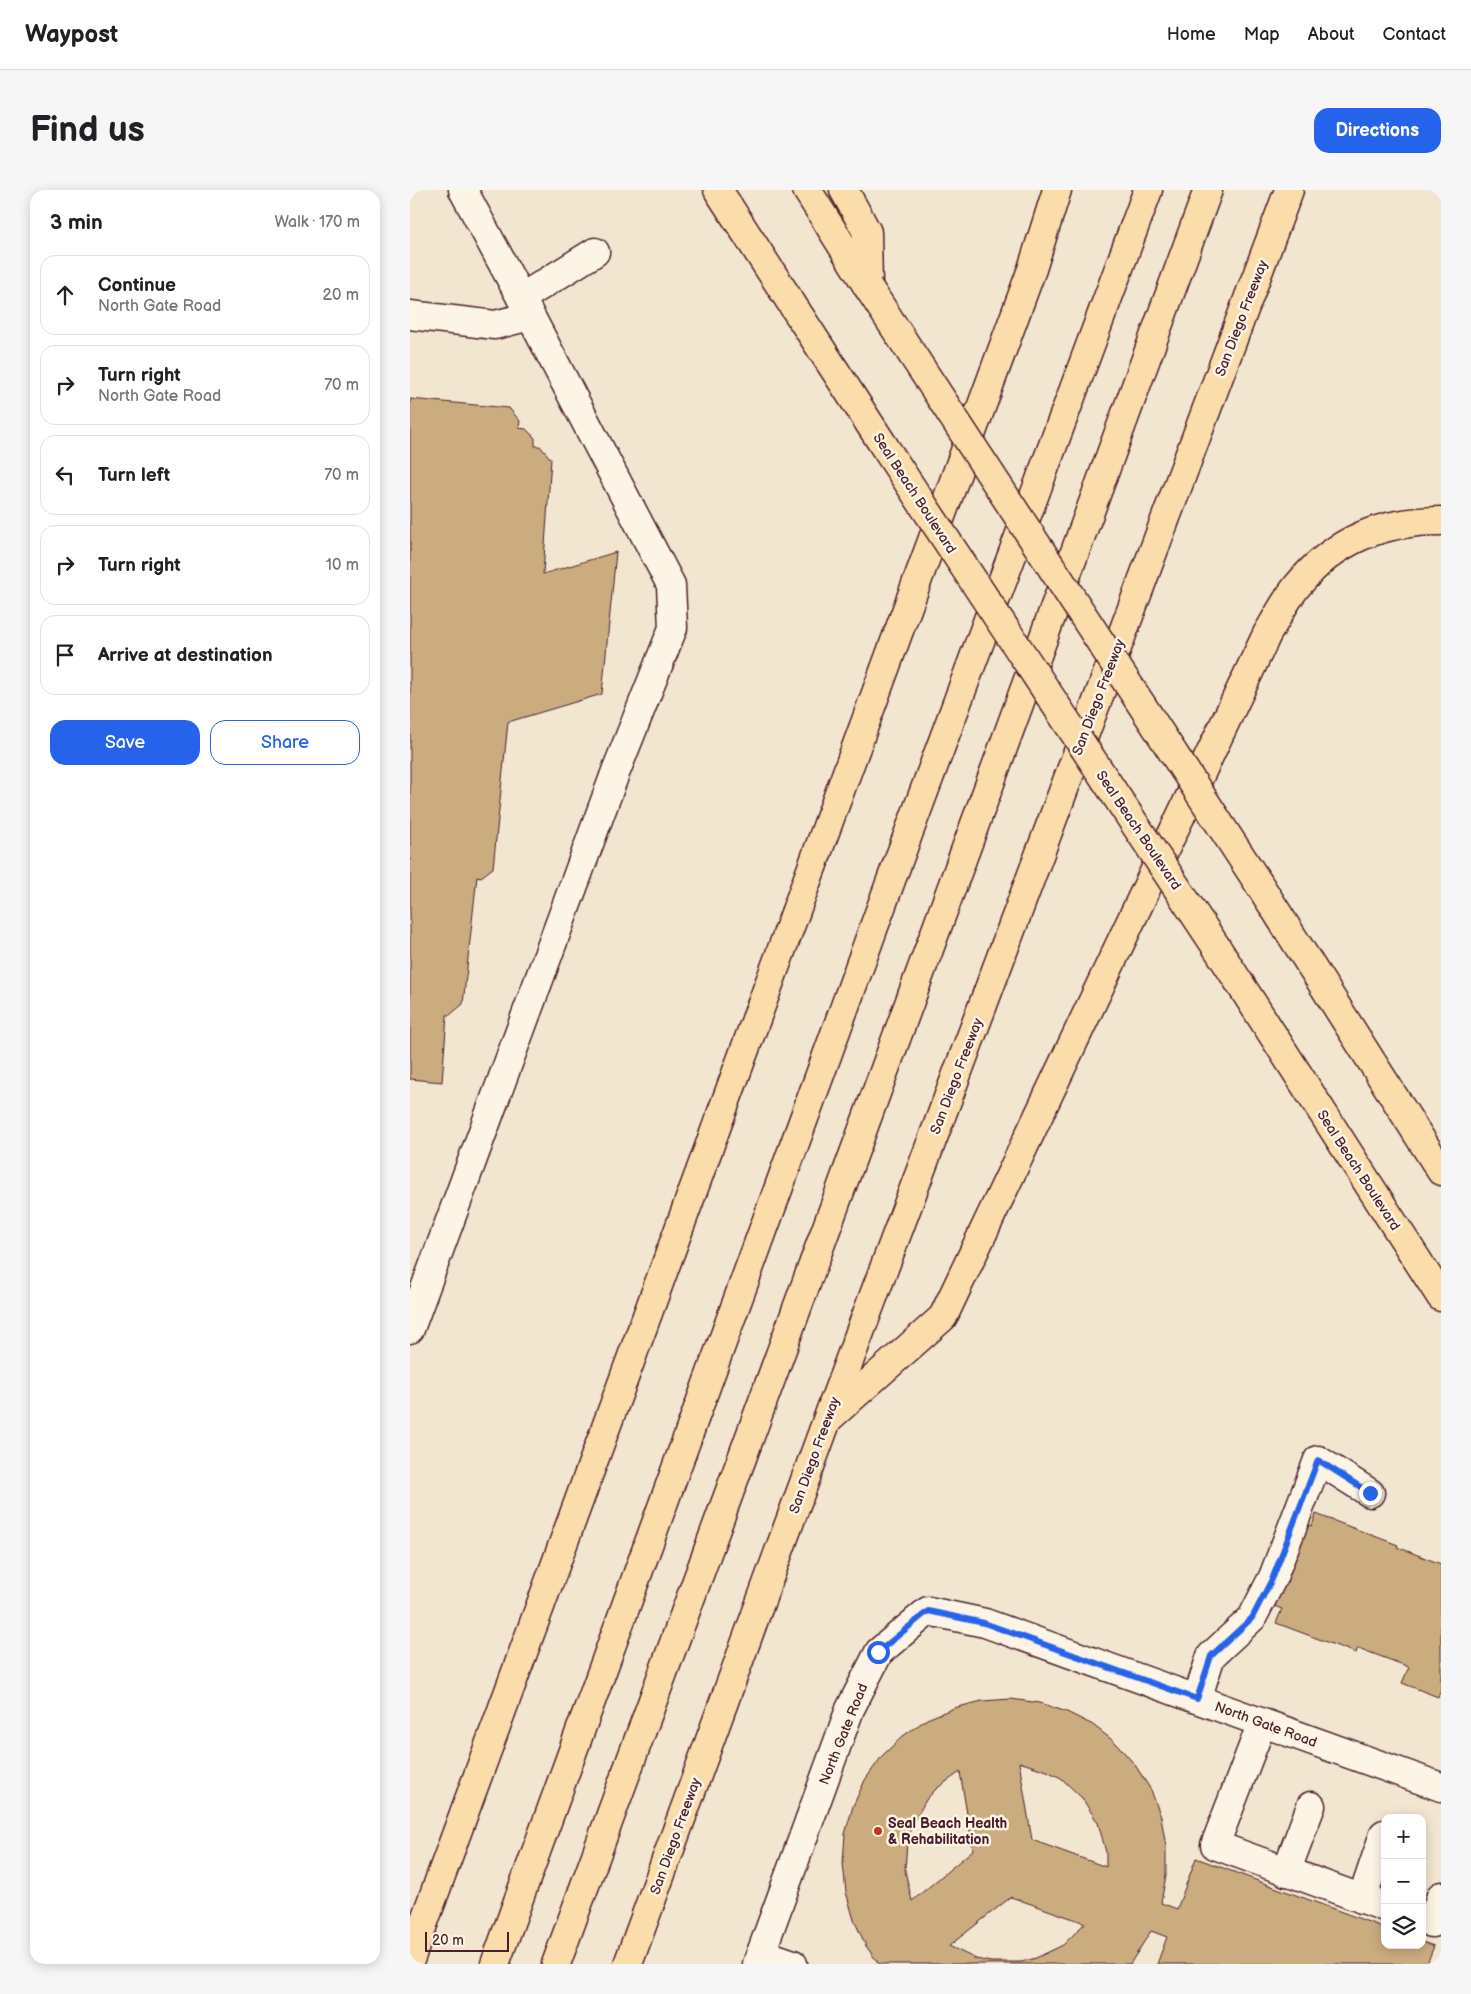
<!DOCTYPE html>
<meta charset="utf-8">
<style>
:root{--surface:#fff;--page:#f6f6f6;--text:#202124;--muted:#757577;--line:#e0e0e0;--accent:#2563eb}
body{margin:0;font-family:"Balsamiq Sans",sans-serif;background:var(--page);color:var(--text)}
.controls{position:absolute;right:15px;bottom:15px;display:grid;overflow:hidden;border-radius:10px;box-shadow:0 2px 12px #0003}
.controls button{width:45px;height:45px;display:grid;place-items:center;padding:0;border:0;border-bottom:1px solid var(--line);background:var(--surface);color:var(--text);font:25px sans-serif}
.scale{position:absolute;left:15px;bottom:12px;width:84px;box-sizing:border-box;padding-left:5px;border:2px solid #4a1f2b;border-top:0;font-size:14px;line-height:18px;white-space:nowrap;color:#4a1f2b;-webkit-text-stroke:4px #fcf5e5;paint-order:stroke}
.stop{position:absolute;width:15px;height:15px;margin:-11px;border:4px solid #2563eb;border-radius:50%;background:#fff}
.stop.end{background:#2563eb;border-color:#fff;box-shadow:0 1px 5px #0008}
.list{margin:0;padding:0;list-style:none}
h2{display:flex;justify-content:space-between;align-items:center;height:65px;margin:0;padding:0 20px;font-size:21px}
h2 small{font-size:16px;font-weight:400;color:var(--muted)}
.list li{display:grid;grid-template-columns:32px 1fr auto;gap:15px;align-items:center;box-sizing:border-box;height:80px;margin:0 10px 10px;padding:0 10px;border:1px solid var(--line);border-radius:15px}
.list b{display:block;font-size:19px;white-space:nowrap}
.list p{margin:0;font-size:16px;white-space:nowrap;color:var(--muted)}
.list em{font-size:16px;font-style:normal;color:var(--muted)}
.actions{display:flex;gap:10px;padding:15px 20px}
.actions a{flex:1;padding:11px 0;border:1px solid var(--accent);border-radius:15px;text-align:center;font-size:18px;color:var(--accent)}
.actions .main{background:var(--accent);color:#fff}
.icon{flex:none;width:28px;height:28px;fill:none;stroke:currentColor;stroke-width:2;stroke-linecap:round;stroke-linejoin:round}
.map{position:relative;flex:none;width:1031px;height:1774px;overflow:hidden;border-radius:15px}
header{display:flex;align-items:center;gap:30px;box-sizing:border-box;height:70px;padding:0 25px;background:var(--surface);border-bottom:1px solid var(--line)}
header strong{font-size:24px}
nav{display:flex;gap:28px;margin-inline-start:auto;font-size:18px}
.intro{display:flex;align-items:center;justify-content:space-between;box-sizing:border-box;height:120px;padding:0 30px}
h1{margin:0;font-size:35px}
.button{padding:12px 22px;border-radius:15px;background:var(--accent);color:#fff;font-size:18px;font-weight:700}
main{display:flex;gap:30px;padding:0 30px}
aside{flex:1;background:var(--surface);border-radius:15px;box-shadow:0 2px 12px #0003}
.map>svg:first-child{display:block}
</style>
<header>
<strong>Waypost</strong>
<nav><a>Home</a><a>Map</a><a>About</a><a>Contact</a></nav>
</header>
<div class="intro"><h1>Find us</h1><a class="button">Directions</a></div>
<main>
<aside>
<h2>3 min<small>Walk · 170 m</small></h2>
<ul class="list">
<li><svg class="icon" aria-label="ahead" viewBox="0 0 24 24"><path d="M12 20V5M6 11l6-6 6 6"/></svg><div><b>Continue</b><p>North Gate Road</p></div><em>20 m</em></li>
<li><svg class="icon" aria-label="right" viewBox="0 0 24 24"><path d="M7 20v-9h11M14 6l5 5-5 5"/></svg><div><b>Turn right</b><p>North Gate Road</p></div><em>70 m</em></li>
<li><svg class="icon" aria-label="left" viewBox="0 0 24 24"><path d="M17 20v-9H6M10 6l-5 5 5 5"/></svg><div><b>Turn left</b></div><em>70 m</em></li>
<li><svg class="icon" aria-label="right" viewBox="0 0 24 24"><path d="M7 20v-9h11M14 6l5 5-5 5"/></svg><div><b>Turn right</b></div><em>10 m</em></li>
<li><svg class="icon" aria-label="arrive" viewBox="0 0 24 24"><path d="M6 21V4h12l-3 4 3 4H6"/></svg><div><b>Arrive at destination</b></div></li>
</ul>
<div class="actions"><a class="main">Save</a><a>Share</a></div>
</aside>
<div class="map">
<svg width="1031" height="1774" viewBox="0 0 1031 1774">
<rect width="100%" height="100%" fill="#f2e6d1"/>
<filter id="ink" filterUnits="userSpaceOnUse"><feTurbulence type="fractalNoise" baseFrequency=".02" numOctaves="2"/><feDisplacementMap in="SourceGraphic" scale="10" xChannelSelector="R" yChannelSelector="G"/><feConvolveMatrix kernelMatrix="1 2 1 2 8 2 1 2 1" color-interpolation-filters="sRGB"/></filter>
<g filter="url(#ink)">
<g fill="#caac7f" stroke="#4a1f2b" fill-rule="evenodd">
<polygon points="0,209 99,218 110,231 109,238 116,239 125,248 125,256 130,256 141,269 133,384 206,362 192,504 98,532 83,678 71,687 67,686 53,814 40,825 37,825 32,892 0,889"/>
<polygon points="906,1324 988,1355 987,1357 1031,1374 1031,1499 1028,1507 992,1493 999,1477 948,1458 946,1463 866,1433 872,1419 864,1416 896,1333 902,1336"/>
<path d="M601,1509L630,1513L657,1522L683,1535L706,1553L725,1575L741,1600L751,1627L756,1656V1685L751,1713L767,1719L786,1668L975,1738V1755H1012V1752L1024,1756L1017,1774H747L757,1747L741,1741L720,1774H469L456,1756L444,1730L436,1702L433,1673L435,1644L443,1616L455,1590L472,1566L493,1546L517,1529L544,1518L572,1511ZM609,1572L637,1581L651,1588L672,1608L688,1633L696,1662V1677L622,1650ZM550,1582L563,1660L502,1711L495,1681L497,1651L501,1637L516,1610L526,1599ZM601,1707L675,1733L653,1755L626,1768L611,1772H581L566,1769L539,1756Z"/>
</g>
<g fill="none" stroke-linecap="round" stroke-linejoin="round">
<g stroke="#4a1f2b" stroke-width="31">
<g id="minor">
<polyline points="53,0 111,108 185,62"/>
<polyline points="0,125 85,135 120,126"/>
<polyline points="0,1139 206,581 263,438 261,395 111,108"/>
<polyline points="787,1509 801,1466 842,1428 863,1387 908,1270 960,1303"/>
<polyline points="852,1533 805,1655 975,1717"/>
<polyline points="876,1682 901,1616"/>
<polyline points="952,1709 974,1644"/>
<polyline points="1012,1729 1022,1733 1031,1706"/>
<polyline points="351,1763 383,1774"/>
<polyline points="347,1774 440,1519 469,1462 518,1421 575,1433 1031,1597"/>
</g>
</g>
<g stroke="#4a1f2b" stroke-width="31">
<g id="major">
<polyline points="308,0 474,256"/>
<polyline points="397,0 458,97"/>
<polyline points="849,694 1031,981"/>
<polyline points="807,758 1031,1107"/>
</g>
</g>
<g stroke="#4a1f2b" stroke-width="31">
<g id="highway">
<polyline points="434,0 457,42 458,97"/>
<path d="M419,1228L533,1127L857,444C867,428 876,409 888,395C926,349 973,331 1031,331"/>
<polyline points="0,1770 622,79 647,0"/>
<polyline points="85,1774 480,693 738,0"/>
<polyline points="146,1774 798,0"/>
<polyline points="218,1774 417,1230 879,0"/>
</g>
</g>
<use href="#minor" stroke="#fcf5e5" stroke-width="28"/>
<use href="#major" stroke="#fbddab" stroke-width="28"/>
<use href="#highway" stroke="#fbddab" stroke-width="28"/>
<g stroke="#4a1f2b" stroke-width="31" stroke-linecap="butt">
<g id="major-bridge">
<polyline points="458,97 849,694"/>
<polyline points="474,256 807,758"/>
</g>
</g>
<use href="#major-bridge" stroke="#fbddab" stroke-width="28"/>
</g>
</g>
<g fill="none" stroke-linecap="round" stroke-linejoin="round" filter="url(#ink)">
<polyline stroke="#2563eb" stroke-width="6" points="468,1462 518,1421 574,1433 787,1509 801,1466 842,1428 863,1387 908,1270 960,1303"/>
</g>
<circle fill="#c8321e" stroke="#fcf5e5" stroke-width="2" cx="468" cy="1641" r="5"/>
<g text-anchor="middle" stroke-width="5" stroke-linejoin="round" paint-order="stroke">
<g font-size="14" fill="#4a1f2b" stroke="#fcf5e5">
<text transform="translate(831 128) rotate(-69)" y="5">San Diego Freeway</text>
<text transform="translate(505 303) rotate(57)" y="5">Seal Beach Boulevard</text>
<text transform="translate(688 507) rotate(-69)" y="5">San Diego Freeway</text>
<text transform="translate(729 640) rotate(56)" y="5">Seal Beach Boulevard</text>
<text transform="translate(546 886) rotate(-69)" y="5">San Diego Freeway</text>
<text transform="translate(949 980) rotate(57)" y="5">Seal Beach Boulevard</text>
<text transform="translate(404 1265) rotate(-70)" y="5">San Diego Freeway</text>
<text transform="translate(856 1534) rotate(20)" y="5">North Gate Road</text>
<text transform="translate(433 1544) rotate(-68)" y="5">North Gate Road</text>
<text transform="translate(265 1646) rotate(-70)" y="5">San Diego Freeway</text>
</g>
<g font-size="14" font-weight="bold" fill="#4a1f2b" stroke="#fcf5e5" text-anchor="start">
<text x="478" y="1638">Seal Beach Health<tspan x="478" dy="16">&amp; Rehabilitation</tspan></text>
</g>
</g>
</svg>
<div class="controls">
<button>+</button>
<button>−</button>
<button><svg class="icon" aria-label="layers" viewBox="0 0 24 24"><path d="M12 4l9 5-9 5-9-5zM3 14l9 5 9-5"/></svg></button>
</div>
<div class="scale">20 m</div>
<div class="stop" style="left:468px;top:1462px"></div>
<div class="stop end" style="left:960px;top:1303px"></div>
</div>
</main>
